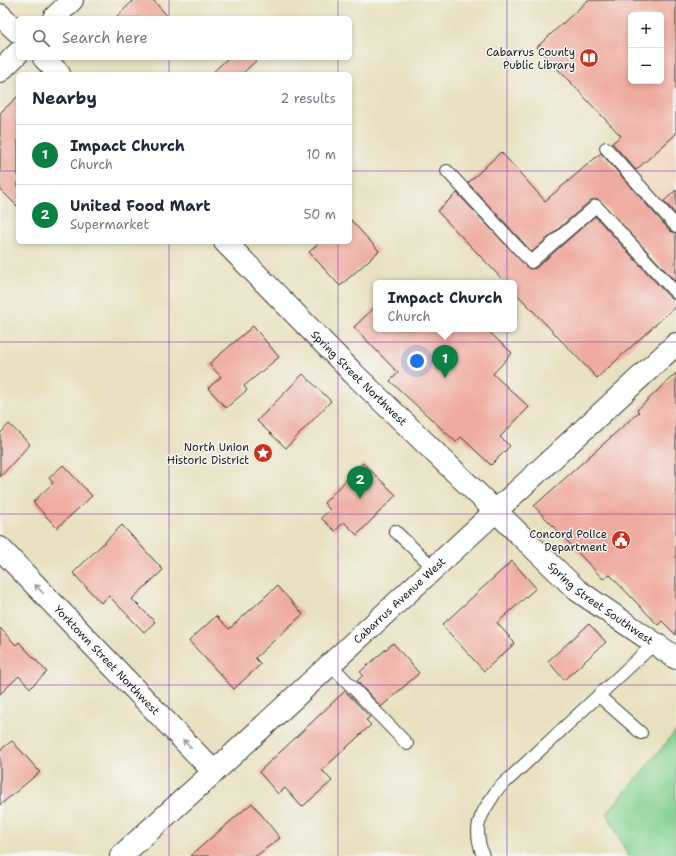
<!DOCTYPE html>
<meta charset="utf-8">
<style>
:root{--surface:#fff;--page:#f2f2f3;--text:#1f2937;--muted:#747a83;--line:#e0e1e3;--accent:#0b8043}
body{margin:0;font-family:"Shantell Sans",sans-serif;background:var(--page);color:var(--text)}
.controls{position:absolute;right:12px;top:12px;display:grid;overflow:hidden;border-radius:6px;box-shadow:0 2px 6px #0003}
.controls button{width:36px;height:36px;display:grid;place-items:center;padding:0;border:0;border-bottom:1px solid var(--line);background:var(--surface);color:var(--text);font:20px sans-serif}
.you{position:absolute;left:417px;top:361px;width:14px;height:14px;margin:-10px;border:3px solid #fff;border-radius:50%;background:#1a73e8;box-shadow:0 0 0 6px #1a73e833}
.badge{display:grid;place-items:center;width:26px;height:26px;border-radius:50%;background:var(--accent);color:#fff;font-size:13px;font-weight:700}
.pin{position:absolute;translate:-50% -33px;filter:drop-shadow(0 1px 2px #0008)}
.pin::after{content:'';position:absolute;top:21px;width:14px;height:12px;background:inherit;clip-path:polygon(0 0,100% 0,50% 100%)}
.popup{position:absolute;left:373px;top:280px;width:144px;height:52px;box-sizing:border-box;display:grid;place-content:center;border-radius:6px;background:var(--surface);filter:drop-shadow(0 1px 3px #0005);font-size:13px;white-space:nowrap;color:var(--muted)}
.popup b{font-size:15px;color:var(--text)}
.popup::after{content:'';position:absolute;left:50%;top:100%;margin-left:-8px;border:8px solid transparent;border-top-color:var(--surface)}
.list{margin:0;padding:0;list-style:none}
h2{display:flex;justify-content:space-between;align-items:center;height:52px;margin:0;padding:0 16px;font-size:17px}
h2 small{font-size:13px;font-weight:400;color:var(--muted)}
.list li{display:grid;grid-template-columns:26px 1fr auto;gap:12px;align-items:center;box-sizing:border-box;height:60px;padding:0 16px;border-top:1px solid var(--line)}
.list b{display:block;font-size:15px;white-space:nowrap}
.list p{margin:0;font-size:13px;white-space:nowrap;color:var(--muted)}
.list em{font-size:13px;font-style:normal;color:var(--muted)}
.icon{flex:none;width:22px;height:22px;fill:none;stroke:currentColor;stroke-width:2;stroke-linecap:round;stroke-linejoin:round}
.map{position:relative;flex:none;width:676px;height:856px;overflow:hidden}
.search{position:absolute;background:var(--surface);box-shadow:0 2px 6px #0003;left:16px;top:16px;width:336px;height:44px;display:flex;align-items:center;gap:10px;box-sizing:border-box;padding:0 14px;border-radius:6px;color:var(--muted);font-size:15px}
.panel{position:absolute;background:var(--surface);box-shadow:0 2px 6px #0003;left:16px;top:72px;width:336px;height:172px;border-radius:6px}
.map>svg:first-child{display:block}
</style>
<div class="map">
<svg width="676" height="856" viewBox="0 0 676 856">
<rect width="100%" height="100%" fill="#f6f6f2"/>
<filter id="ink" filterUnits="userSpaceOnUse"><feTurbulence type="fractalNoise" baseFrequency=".025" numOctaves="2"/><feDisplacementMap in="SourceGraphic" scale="8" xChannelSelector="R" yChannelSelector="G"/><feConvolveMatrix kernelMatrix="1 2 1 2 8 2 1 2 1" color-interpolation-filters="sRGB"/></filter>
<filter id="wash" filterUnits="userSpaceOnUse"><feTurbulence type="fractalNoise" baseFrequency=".012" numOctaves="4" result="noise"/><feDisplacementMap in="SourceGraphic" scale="16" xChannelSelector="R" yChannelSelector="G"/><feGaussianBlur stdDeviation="0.9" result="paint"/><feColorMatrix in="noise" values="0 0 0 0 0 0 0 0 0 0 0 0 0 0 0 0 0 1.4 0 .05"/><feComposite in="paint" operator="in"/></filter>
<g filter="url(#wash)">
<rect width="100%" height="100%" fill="#e8e1bf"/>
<polygon fill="#f0d5bc" points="676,90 676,221 610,147"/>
<polygon fill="#84d291" stroke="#507756" points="676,731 676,856 628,856 607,813"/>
<g id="blocks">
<g fill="#efab9f" fill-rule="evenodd">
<polygon points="134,0 153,0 169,18 115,18"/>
<path d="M588,0H676V134L636,170L612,143L621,136L537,47ZM631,15H661V81H631Z"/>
<polygon points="228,58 259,58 242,74 211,74"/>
<polygon points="18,96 18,207 0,189 0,113"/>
<polygon points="501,152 545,201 601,153 670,231 676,233 676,282 598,199 591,200 532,252 468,183"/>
<polygon points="676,190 676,215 664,201"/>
<polygon points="457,193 529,269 536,268 595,216 670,298 676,300 676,306 597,378 514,291 514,283 506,283 437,211"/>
<polygon points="350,219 379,251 340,286 309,252 320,242 350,242"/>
<polygon points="376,306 376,329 486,329 512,353 493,374 529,407 500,437 510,446 491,465 461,437 456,442 390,381 398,373 354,327"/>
<polygon points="253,326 279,357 244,386 247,390 226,408 208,388 221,377 209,364"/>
<polygon points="676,373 676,635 662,621 658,625 610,575 603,579 534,506 639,412 637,410"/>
<polygon points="303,374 331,401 286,448 257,421"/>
<polygon points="9,424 30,444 0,477 0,434"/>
<polygon points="363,463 396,495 357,535 344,522 335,531 321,518 330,510 324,503"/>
<polygon points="63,465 92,496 57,528 33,502 53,483 49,478"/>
<polygon points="122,525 163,570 132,599 155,622 144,632 109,596 101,603 73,573"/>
<polygon points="512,561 536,588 497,623 515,643 484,671 442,625"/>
<polygon points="277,586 303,614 255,658 261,664 234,689 189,641 216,616 229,629"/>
<polygon points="589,624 606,642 564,680 548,661"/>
<polygon points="0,628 16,645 19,642 47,672 30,688 19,676 0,694"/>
<polygon points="393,643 419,673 381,707 357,681 363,675 360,672"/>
<polygon points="345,691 370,717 366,720 371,725 322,770 332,781 302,807 285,788 278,794 259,772"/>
<polygon points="12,741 40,772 0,805 0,750"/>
<polygon points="252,803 280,838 256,856 190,856"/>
</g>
</g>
</g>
<g filter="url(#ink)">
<use href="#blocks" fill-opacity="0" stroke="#3b3a34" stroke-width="1"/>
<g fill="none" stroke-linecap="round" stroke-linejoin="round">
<g stroke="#3b3a34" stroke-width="14">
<g id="lane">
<polyline points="606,148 676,226"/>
<polyline points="447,171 531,262 596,206 676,293"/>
<polyline points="395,531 434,568"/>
<polyline points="330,664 407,744"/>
<polyline points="599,696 641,733"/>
<path d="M483,856C472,825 480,816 497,790L655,643"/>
</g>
</g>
<g stroke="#3b3a34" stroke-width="24">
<g id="street">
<polyline points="54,18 72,0"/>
<polyline points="0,71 18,53"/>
<path id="s1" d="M0,548L214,772"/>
</g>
</g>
<g stroke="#3b3a34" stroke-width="24">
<g id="secondary">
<polyline points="0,15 18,32"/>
<polyline points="44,58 59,74"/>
<path id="s2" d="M225,242L354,374L577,590L676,658"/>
<path id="s3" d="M121,856L214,772L676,344"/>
</g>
</g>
<use href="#lane" stroke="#fff" stroke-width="12"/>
<use href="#street" stroke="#fff" stroke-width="22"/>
<use href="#secondary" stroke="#fff" stroke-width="22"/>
</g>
<defs><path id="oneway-shaft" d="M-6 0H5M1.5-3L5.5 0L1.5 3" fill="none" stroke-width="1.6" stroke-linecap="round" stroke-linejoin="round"/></defs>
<g stroke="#999">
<use href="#oneway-shaft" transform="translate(39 589) rotate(-134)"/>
<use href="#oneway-shaft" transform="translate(187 744) rotate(-134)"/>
</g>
</g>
<path fill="none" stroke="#7b2cbf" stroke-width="1" stroke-opacity="0.55" d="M169,0V18M338,0V18M507,0V856M169,58V74M338,58V74M0,171H18M350,171H676M169,242V856M338,242V856M0,342H676M0,514H676M0,685H676"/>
<defs>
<g id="library-disc" transform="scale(1)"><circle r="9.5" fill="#c8321e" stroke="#f6f6f2"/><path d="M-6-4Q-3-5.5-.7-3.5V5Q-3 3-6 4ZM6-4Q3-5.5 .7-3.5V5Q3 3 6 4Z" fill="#fff"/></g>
<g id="sight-disc" transform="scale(1)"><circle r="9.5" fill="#c8321e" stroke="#f6f6f2"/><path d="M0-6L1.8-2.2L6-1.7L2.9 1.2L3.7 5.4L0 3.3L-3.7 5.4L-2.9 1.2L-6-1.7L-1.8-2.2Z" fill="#fff"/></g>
<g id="civic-disc" transform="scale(1)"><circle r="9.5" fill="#c8321e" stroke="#f6f6f2"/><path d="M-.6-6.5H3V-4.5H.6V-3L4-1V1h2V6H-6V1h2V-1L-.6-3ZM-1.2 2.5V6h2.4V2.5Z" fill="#fff"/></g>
</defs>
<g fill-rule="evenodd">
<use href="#library-disc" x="589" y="58"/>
<use href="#sight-disc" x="263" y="453"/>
<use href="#civic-disc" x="621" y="540"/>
</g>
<g text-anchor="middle" stroke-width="3" stroke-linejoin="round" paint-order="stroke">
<g font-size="11" fill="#1c1c1c" stroke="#f6f6f2" text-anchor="end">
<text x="575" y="56">Cabarrus County<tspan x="575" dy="13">Public Library</tspan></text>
<text x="249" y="451">North Union<tspan x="249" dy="13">Historic District</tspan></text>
<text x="607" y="538">Concord Police<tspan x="607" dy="13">Department</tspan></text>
</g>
<g font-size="11" fill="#1c1c1c" stroke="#f6f6f2">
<text dy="4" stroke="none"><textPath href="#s2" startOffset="191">Spring Street Northwest</textPath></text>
<text dy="4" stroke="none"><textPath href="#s3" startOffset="378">Cabarrus Avenue West</textPath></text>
<text dy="4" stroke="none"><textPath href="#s2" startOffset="522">Spring Street Southwest</textPath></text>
<text dy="4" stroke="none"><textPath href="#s1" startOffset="155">Yorktown Street Northwest</textPath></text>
</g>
</g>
</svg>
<div class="controls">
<button>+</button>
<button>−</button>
</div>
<div class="you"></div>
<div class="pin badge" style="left:445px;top:378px">1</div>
<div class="popup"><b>Impact Church</b>Church</div>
<div class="pin badge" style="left:360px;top:499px">2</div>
<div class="search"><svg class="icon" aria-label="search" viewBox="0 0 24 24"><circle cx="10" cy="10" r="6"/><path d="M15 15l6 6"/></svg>Search here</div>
<section class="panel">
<h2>Nearby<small>2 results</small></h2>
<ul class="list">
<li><span class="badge">1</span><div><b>Impact Church</b><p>Church</p></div><em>10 m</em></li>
<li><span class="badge">2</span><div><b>United Food Mart</b><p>Supermarket</p></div><em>50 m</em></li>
</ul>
</section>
</div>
